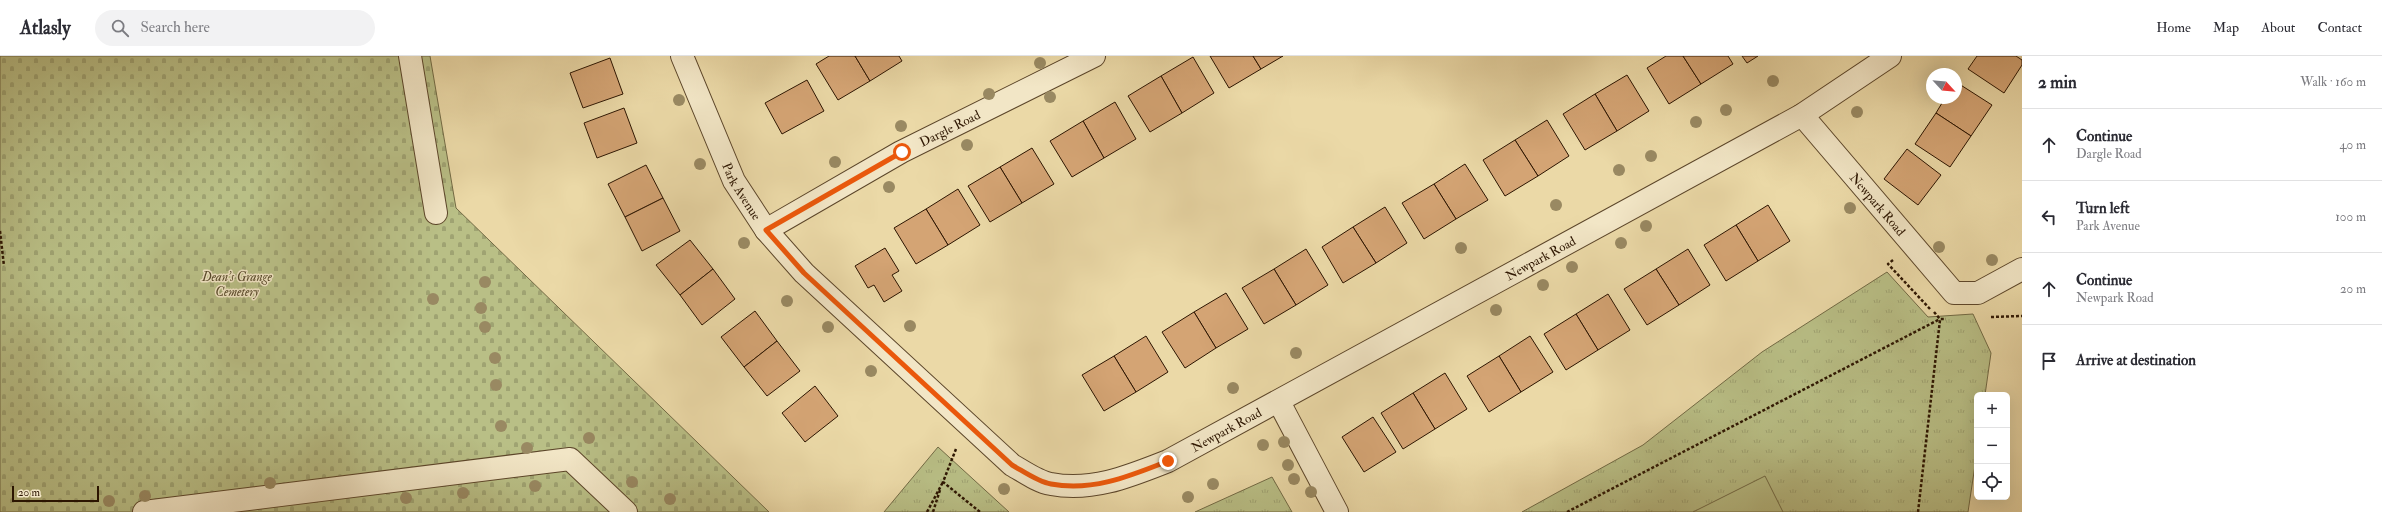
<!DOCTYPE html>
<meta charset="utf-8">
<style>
:root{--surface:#fff;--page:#f2f2f3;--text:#2b2b33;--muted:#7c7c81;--line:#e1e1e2}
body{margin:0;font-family:"IM FELL Double Pica",serif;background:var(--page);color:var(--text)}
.controls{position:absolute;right:12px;bottom:12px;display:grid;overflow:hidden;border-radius:6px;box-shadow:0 4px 16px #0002}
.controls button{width:36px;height:36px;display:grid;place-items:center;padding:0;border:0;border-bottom:1px solid var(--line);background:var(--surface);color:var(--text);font:20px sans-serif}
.compass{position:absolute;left:1926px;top:12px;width:36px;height:36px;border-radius:50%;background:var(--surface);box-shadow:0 4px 16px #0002;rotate:116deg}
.scale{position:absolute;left:12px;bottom:10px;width:87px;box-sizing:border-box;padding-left:4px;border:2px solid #2c1501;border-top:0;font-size:11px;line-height:14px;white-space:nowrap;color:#2c1501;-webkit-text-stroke:3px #f2e6c6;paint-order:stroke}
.stop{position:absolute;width:12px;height:12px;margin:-9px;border:3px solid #ea580c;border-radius:50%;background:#fff}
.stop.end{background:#ea580c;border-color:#fff;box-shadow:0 1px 4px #0008}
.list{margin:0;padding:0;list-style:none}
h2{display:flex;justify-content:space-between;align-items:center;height:52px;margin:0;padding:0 16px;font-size:17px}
h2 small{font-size:13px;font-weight:400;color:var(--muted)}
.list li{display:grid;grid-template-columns:26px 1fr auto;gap:12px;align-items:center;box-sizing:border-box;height:72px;padding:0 16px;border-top:1px solid var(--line)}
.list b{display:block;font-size:15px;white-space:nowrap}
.list p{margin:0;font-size:13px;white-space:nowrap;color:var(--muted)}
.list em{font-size:13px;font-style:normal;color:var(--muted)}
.icon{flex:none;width:22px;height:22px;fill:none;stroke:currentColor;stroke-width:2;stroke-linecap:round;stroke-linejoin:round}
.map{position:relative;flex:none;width:2022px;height:456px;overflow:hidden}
header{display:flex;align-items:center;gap:24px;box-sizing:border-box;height:56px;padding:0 20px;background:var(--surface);border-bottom:1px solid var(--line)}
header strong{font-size:19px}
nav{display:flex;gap:22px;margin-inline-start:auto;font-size:14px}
.search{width:280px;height:36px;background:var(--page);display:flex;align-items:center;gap:10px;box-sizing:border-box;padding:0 14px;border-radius:22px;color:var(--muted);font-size:15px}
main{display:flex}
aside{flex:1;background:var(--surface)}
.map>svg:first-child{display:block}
</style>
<header>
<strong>Atlasly</strong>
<div class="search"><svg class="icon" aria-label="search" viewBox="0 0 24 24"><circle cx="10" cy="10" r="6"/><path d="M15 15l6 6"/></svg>Search here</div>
<nav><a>Home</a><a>Map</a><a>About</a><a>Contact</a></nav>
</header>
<main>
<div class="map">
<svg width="2022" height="456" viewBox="0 0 2022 456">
<defs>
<pattern id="grass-tufts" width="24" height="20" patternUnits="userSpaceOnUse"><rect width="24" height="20" fill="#b9bf86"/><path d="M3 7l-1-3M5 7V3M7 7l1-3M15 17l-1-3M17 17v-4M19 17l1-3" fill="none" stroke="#9fa372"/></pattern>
<pattern id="cemetery-stones" width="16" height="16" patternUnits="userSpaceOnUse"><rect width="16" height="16" fill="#b9bf86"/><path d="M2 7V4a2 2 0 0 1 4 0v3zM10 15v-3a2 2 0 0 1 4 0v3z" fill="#9fa372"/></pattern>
</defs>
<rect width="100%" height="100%" fill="#ebd9a7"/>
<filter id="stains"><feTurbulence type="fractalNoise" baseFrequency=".005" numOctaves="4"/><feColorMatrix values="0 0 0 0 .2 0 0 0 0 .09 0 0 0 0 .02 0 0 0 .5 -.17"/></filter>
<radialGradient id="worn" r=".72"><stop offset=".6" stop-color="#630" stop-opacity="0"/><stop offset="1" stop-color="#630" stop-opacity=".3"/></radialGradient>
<g fill="url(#grass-tufts)" stroke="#726a44">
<polygon points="1887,216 1928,261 1973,258 1991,297 1985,339 1977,339 1977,396 1968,456 1522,456 1643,389 1762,296"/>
<polygon points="938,391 1009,456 884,456"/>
<polygon points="1272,421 1292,456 1195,456"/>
</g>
<polygon fill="url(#cemetery-stones)" stroke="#726a44" points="0,0 430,0 456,152 769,456 0,456"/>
<polygon fill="#b9bf86" stroke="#726a44" points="1765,420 1783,456 1693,456"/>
<g fill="#d4a474" stroke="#2c1501">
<polygon points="829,0 855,0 870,25 838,44 816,8"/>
<polygon points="855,0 899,0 902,5 870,25"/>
<polygon points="1210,0 1253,0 1261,13 1229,32"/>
<polygon points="1253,0 1283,0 1261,13"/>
<polygon points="1666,0 1683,0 1701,28 1669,48 1647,12"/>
<polygon points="1683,0 1728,0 1733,8 1701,28"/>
<polygon points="1742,0 1758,0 1747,7"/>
<polygon points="1977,0 2016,0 2022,4 2022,9 2004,37 1968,13"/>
<polygon points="1193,1 1214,37 1182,57 1161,20"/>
<polygon points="610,2 623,38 583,52 570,17"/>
<polygon points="1627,19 1649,55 1617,75 1595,38"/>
<polygon points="1161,20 1182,57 1150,76 1128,40"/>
<polygon points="807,24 824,55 782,78 765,47"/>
<polygon points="1956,26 1992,49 1971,80 1936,57 1945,42 1956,42"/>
<polygon points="1595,38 1617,75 1585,94 1563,58"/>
<polygon points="1115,46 1136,83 1104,102 1083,65"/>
<polygon points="624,52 637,87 597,102 584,67"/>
<polygon points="1936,57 1971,80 1950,111 1915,88"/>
<polygon points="1547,64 1569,100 1538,120 1515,84"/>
<polygon points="1083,65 1104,102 1072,121 1050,85"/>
<polygon points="1515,84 1538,120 1505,140 1483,104"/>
<polygon points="1032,92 1054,128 1022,147 1000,111"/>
<polygon points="1907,93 1941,119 1918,149 1884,123"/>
<polygon points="1465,108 1488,144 1456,163 1434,128"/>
<polygon points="646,109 663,142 625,161 608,128"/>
<polygon points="1000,111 1022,147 990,166 968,130"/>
<polygon points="1434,128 1456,163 1424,183 1402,147"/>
<polygon points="958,133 980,169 948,189 926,153"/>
<polygon points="663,142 680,175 642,195 625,161"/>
<polygon points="1768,149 1790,185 1758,205 1736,169"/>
<polygon points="1385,151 1407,187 1376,207 1353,171"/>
<polygon points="926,153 948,189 916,208 894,172"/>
<polygon points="1736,169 1758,205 1726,225 1704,189"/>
<polygon points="1353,171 1376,207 1343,227 1322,191"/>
<polygon points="690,184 713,213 680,239 656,209"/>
<polygon points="885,192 899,215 892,219 902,235 884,246 874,229 868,232 855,210"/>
<polygon points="1306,193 1328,229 1296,249 1274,213"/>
<polygon points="1688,193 1710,229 1679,249 1656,213"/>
<polygon points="713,213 735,243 702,269 680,239"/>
<polygon points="1274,213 1296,249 1264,268 1242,232"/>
<polygon points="1656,213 1679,249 1647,269 1624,233"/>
<polygon points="1226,237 1248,273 1216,292 1194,256"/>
<polygon points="1608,238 1630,274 1598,294 1576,258"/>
<polygon points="755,255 777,285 744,311 721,281"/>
<polygon points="1194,256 1216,292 1185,312 1162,276"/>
<polygon points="1576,258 1598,294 1566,314 1544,278"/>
<polygon points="1146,280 1168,316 1136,336 1114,300"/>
<polygon points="1530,280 1553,316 1521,336 1499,300"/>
<polygon points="777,285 800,315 767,340 744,311"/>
<polygon points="1114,300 1136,336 1104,355 1082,319"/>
<polygon points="1499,300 1521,336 1489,356 1467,320"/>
<polygon points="1445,317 1467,353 1435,373 1413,337"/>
<polygon points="815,330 838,360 805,386 782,357"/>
<polygon points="1413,337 1435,373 1403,393 1381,357"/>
<polygon points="1373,361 1396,396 1364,416 1342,381"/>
</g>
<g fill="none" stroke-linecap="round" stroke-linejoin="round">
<g stroke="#5c462a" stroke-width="24">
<g id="minor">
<polyline points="410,0 436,157"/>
<path id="s1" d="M682,0L734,125L766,174L804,217L1012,409C1023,415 1038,426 1051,428C1092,436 1130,420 1168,405L1802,59L1890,0"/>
<path id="s2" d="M1802,59L1954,237H1978L2022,213"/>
<path id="s3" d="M766,174L901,96L1094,0"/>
<polyline points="1279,346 1337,456"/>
<polyline points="144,456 570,403 626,456"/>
</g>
</g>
<g stroke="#2c1501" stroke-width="2.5" stroke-dasharray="3 2" stroke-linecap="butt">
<polyline points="0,175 4,210"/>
<polyline points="1893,204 1888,208 1930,253"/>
<polyline points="1934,256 1940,263 1946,263"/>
<polyline points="1991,261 2022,260"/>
<polyline points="956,393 943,426 980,456"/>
<polyline points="927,456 943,426"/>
<polyline points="933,456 940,434"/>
<polyline points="1567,456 1940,263"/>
<polyline points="1918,456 1940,264"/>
</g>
<use href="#minor" stroke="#f2e6c6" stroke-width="22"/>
</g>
<g fill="#998962">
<circle cx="1040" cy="7" r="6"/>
<circle cx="1773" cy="25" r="6"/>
<circle cx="989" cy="38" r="6"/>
<circle cx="1050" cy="41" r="6"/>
<circle cx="679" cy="44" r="6"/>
<circle cx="1726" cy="54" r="6"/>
<circle cx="1857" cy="56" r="6"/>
<circle cx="1696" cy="66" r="6"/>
<circle cx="901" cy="70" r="6"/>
<circle cx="967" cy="89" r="6"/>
<circle cx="1651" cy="100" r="6"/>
<circle cx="835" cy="106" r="6"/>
<circle cx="700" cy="108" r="6"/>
<circle cx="1619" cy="114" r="6"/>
<circle cx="889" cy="131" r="6"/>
<circle cx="1556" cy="149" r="6"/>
<circle cx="1850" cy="152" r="6"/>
<circle cx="1646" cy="170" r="6"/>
<circle cx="744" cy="187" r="6"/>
<circle cx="1621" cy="187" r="6"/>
<circle cx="1939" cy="191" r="6"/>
<circle cx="1461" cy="192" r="6"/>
<circle cx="1992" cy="204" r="6"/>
<circle cx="1572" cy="211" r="6"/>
<circle cx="485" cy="226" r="6"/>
<circle cx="1543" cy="229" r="6"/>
<circle cx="433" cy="243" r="6"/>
<circle cx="787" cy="245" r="6"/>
<circle cx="481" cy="252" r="6"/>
<circle cx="1496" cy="254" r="6"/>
<circle cx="910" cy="270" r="6"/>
<circle cx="485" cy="271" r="6"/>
<circle cx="828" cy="271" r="6"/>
<circle cx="1296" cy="297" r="6"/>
<circle cx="495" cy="302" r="6"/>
<circle cx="871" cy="315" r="6"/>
<circle cx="496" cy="329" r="6"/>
<circle cx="1233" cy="332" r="6"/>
<circle cx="501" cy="370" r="6"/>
<circle cx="589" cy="382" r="6"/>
<circle cx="1284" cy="386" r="6"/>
<circle cx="1263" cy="389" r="6"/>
<circle cx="527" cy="392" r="6"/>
<circle cx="1288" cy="409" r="6"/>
<circle cx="1294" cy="423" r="6"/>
<circle cx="632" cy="426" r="6"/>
<circle cx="270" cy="427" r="6"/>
<circle cx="1213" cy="428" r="6"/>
<circle cx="535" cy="430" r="6"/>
<circle cx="1004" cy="433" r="6"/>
<circle cx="1311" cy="436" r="6"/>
<circle cx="463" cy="437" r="6"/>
<circle cx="145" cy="440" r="6"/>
<circle cx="1188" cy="441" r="6"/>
<circle cx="406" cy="442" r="6"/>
<circle cx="670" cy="443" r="6"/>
<circle cx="109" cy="445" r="6"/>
</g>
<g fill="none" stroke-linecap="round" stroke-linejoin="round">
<path stroke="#ea580c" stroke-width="5" d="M902,96L766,174L804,217L1012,409C1023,415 1038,426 1051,428C1092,436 1130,420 1168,405"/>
</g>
<g text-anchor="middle" stroke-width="3" stroke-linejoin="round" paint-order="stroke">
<g font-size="13" fill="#2c1501" stroke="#f2e6c6">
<text dy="5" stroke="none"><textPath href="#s3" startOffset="210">Dargle Road</textPath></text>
<text dy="5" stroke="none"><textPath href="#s1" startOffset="148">Park Avenue</textPath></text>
<text dy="5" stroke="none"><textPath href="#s2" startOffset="117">Newpark Road</textPath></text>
<text dy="5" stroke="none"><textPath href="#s1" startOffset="1123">Newpark Road</textPath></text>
<text dy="5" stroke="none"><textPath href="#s1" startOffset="765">Newpark Road</textPath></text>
</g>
<g font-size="13" font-style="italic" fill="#564829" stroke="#f2e6c6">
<text x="237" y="225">Dean's Grange<tspan x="237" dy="15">Cemetery</tspan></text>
</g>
</g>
<rect width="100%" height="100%" filter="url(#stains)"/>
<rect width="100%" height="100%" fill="url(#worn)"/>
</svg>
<div class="controls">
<button>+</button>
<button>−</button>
<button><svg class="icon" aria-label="locate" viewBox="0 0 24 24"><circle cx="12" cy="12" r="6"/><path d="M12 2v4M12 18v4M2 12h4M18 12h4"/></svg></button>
</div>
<svg class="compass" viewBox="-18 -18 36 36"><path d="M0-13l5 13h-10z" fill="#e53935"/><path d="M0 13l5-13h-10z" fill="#7c7c81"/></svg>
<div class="scale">20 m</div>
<div class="stop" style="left:902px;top:96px"></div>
<div class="stop end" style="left:1168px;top:405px"></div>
</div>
<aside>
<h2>2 min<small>Walk · 160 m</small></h2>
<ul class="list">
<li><svg class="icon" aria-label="ahead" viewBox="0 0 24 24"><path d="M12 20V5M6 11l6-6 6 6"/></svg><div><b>Continue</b><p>Dargle Road</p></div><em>40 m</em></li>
<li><svg class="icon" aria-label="left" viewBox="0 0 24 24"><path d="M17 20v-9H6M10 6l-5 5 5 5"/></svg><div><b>Turn left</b><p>Park Avenue</p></div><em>100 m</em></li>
<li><svg class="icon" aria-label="ahead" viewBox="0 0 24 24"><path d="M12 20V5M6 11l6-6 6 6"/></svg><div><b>Continue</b><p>Newpark Road</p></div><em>20 m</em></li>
<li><svg class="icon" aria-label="arrive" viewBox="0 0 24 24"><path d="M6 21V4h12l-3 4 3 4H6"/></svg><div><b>Arrive at destination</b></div></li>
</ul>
</aside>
</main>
